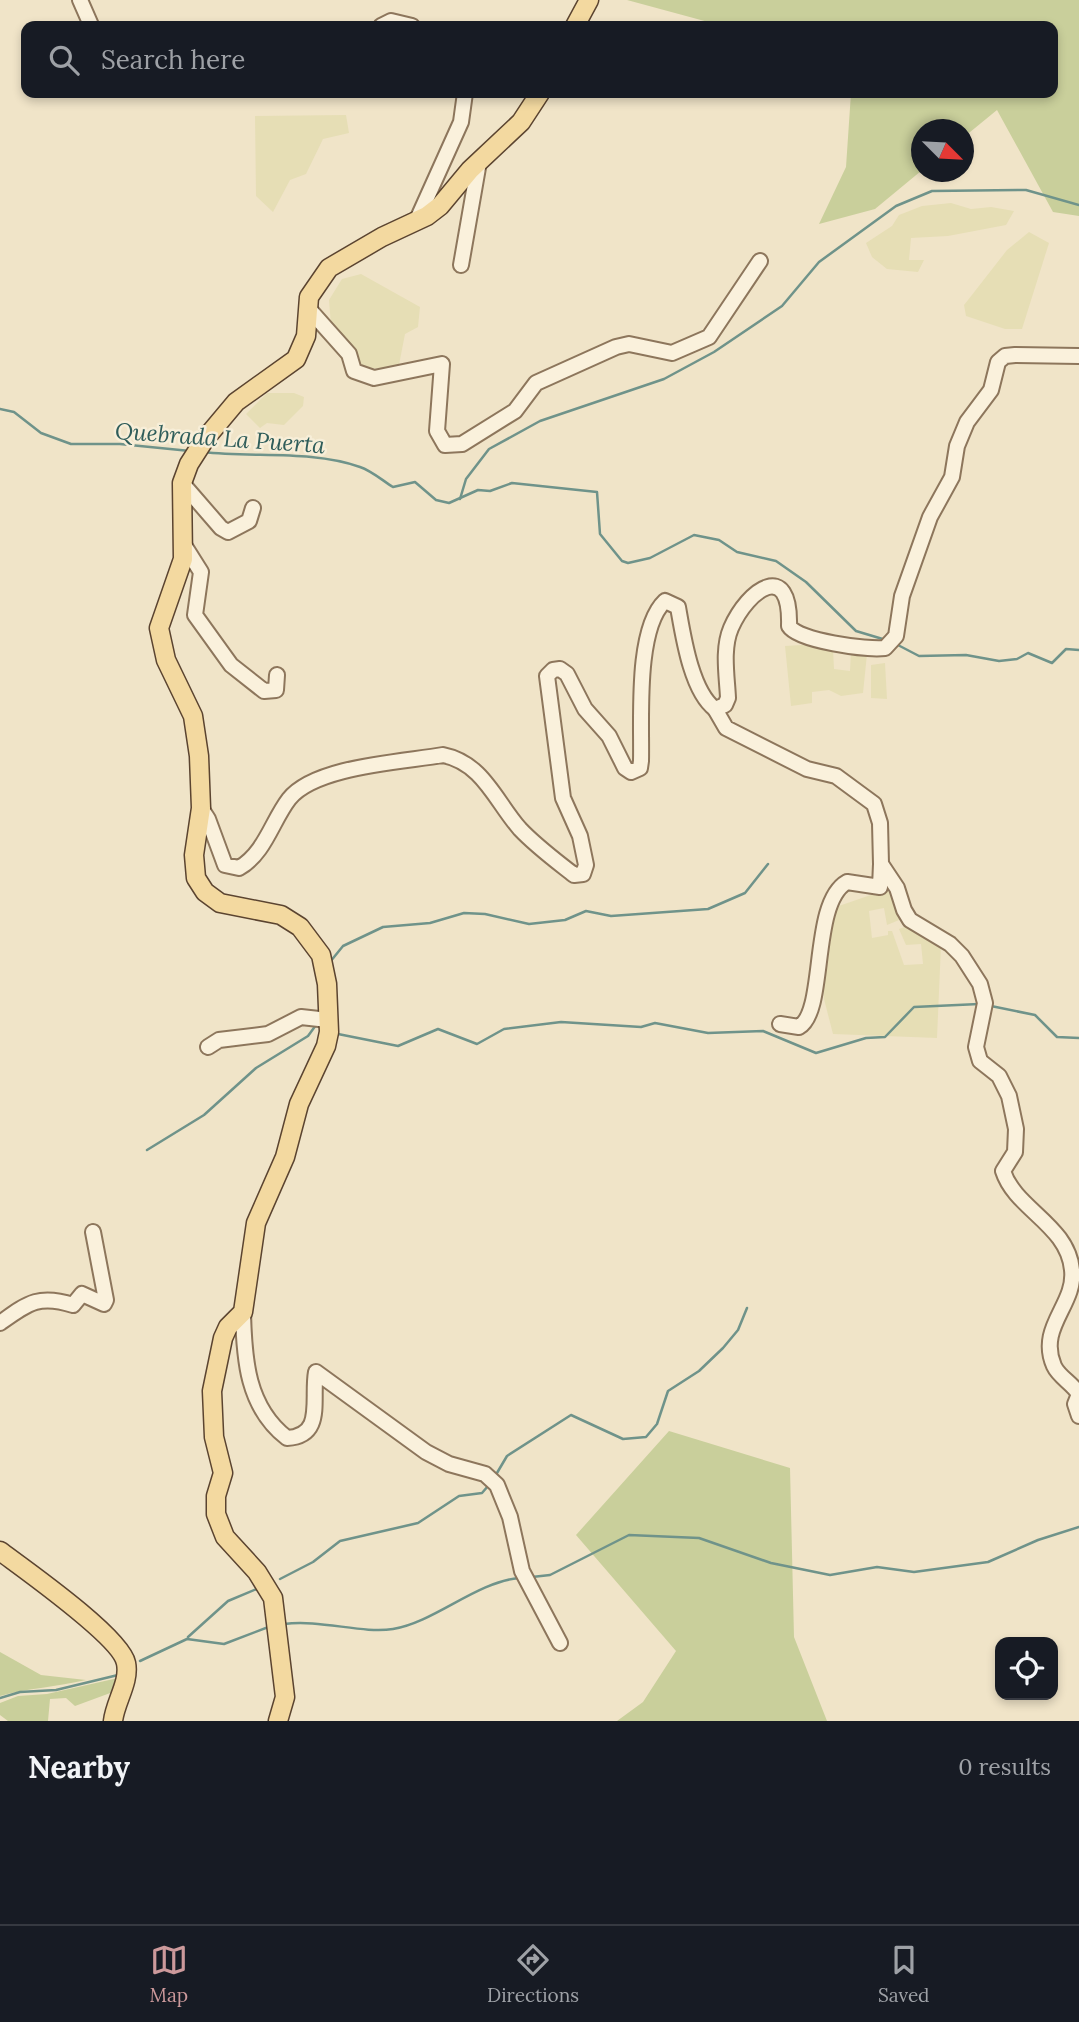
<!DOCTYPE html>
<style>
:root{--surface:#171b24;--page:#242831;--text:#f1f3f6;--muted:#9ea1a6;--line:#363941;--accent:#cc999b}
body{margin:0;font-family:Lora,serif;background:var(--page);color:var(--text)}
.controls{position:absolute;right:21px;bottom:21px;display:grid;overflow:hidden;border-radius:14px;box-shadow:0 4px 10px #0003}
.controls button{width:63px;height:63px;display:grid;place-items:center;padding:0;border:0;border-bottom:2px solid var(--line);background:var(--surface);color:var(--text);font:35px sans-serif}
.compass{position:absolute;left:911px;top:119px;width:63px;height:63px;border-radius:50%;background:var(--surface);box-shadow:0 4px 10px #0003;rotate:114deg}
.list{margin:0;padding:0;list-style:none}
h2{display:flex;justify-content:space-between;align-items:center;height:91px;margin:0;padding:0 28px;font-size:30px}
h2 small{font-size:23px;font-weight:400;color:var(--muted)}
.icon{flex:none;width:38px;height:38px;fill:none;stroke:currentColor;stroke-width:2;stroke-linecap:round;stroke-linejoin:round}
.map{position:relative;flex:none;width:1079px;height:1721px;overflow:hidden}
.search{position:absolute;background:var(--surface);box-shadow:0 4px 10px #0003;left:21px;right:21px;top:21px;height:77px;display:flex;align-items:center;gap:18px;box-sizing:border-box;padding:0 24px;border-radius:14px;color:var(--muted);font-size:26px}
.sheet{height:203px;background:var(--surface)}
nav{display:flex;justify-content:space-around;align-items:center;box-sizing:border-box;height:98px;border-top:2px solid var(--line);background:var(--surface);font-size:19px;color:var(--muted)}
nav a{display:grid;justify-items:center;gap:4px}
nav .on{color:var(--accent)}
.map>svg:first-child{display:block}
</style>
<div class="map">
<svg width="1079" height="1721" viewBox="0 0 1079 1721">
<rect width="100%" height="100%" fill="#f0e4c8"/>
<g fill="#e6deb5">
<polygon points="346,115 349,133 323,139 306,174 290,180 273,212 256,196 255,116"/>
<polygon points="951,203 971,209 991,207 1014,211 1006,225 948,236 911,238 909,260 924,260 918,272 887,269 872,257 866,243 892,226 899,215 922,206"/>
<polygon points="1029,232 1049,243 1022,329 1005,329 966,316 964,305 968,300 1007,250"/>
<polygon points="361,274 420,307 418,327 405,334 398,370 357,367 331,325 329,300 342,279"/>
<polygon points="294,393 304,397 303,406 284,425 267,423 260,428 246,414 267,393"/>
<polygon points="817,644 833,649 834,669 850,671 851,651 867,654 863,693 841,696 829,690 812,692 812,703 791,706 785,646"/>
<polygon points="885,663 887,699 871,698 871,665"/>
<polygon points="891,888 904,918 887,925 884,908 869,911 872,938 888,935 888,931 892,931 904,965 923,964 921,944 906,945 899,929 910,925 941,945 937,1038 833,1034 824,999 822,974 833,908"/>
</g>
<g fill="#c9cf9b">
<polygon points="627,0 1079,0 1079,216 1053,212 997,110 964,137 964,130 922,130 921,171 875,209 819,224 846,167 851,93 1053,93 1053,26 723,26"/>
<polygon points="669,1431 790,1468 794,1637 827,1721 617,1721 643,1702 676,1651 576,1535"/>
<path d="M0,1652L41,1675L86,1680C57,1687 28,1688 0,1696Z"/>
<polygon points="118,1678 113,1692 75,1706 66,1698 50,1699 48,1721 8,1721 0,1715 0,1703 18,1696 47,1694"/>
</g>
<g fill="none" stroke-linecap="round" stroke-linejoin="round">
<g stroke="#6f938a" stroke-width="2.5">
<polyline points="0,409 14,412 41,433 71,444 120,444 190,451"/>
<path d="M203,452C255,458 311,450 360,467C372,471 383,481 393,487L415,482L436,500L449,503L478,490L490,491L512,483L597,492L600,534L622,561L628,563L650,558L694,535L719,540L737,552L776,561L806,582L856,631L886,640"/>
<polyline points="460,499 466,479 489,449 540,421 664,379 714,352 782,306 819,262 896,206 932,191 1026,190 1079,205"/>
<polyline points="896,644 919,656 966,655 999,661 1017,659 1028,653 1052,663 1066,649 1079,650"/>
<polyline points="330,962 343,946 383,927 430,923 464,913 485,914 529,924 565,920 586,911 611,916 708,909 745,893 768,864"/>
<polyline points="991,1006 1035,1015 1057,1037 1079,1038"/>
<polyline points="338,1034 398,1046 438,1029 477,1044 504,1029 561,1022 641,1027 655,1023 708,1033 763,1031 816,1053 866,1038 885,1037 914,1007 979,1004"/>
<polyline points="147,1150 204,1115 256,1068 308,1036 316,1025"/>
<polyline points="494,1478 507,1456 571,1415 623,1439 646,1437 657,1424 668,1391 699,1371 723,1348 738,1330 747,1308"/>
<polyline points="532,1577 550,1575 629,1535 699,1538 771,1563 830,1575 877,1567 914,1572 988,1562 1038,1540 1079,1527"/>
<polyline points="280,1579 313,1562 340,1541 418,1523 459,1496 482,1493 488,1486"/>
<path d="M284,1624C320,1619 362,1634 393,1629C435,1622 476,1582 519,1578"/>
<polyline points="188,1637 228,1601 259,1588"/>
<polyline points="140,1661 187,1639 224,1644 271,1626"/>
<polyline points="0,1698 20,1692 56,1690 118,1675"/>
</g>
<g stroke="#8d765c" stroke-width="18">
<g id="minor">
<polyline points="80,0 91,25"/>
<polyline points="381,26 391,21 412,26"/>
<polyline points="416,222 461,122 465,93"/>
<polyline points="461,265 479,162"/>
<polyline points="308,308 349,354 354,371 374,378 442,364 437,431 445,445 462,444 515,411 536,383 616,347 629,344 672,353 709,337 760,261"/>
<polyline points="182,483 221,528 228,532 249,521 253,508"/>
<polyline points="184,545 201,572 195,615 231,665 264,691 276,690 277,675"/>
<path d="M715,709L726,728L807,769L836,776L874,804L880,823L881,864L897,888L904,910L910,920L950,944L962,956L980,984L985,1003L976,1047L980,1061L999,1076L1009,1096L1016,1129L1015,1152L1003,1171C1015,1209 1068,1225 1072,1270C1076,1305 1037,1327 1054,1366C1059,1377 1072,1383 1079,1394L1075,1404L1079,1416"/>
<path d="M201,808L208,819L225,865L239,868C265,853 272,821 289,799C315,766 403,762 443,755C483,763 496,802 520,829C536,846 555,860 574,875L583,874L586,865L580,836L563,798L547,676L553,670L560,669L567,674L585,709L609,736L625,768L631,772L640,768L641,761C642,722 635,629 665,601L678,607C683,635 691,691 715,709L725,705L728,698C727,676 722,649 731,628C748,589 791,559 789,626C798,641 867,650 885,648L896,636L902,596L930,517L952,477L957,446L967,422L991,390L998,362L1005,356L1015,355L1079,356"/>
<path d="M780,1024L799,1027C827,1011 810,903 847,882L880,887L881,864"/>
<polyline points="208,1047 219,1040 268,1034 301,1017 328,1020"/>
<path d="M243,1312C244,1359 247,1407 287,1438C325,1436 311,1399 316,1372L426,1452L449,1464L485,1474L497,1485L510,1517L522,1571L560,1643"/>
<path d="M0,1323C28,1303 39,1294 73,1305L82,1294L104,1304L106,1300L93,1232"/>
</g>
</g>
<g stroke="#5b4430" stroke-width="21">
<g id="major">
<polyline points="575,26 589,0"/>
<path d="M0,1551C24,1569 121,1637 126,1663C130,1682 115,1702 113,1721"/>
<polyline points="278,1721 285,1697 273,1598 257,1572 225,1537 216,1514 216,1496 223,1473 214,1437 212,1391 223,1338 228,1327 243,1312 256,1223 285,1157 299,1104 326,1046 329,1032 327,984 321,955 300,927 281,915 220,903 205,892 196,878 194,855 201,808 199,756 193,716 166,660 159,628 183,559 182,483 189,464 205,439 236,402 296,359 306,336 309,297 329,268 382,237 427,216 440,206 470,170 521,122 540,93"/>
</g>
</g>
<use href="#minor" stroke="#faf1dc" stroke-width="14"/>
<use href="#major" stroke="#f3d9a0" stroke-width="18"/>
</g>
<g text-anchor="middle" stroke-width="5" stroke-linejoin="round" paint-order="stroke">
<g font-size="23" font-style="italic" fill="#2f5d5a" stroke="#f7eed8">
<text transform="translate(220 438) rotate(4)" y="8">Quebrada La Puerta</text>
</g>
</g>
</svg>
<div class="controls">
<button><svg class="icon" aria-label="locate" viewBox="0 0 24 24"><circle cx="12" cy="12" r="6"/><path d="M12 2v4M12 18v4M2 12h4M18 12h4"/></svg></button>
</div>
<svg class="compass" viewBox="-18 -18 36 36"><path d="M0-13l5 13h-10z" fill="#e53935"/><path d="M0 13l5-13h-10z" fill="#9ea1a6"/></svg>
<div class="search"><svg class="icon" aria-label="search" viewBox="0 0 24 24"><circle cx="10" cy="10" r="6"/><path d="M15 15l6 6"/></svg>Search here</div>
</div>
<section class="sheet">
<h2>Nearby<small>0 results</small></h2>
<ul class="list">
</ul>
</section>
<nav>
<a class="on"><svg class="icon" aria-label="map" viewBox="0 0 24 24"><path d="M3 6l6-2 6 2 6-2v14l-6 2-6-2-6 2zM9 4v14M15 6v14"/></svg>Map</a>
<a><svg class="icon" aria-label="directions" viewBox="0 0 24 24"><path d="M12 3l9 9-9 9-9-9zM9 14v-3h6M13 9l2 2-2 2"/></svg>Directions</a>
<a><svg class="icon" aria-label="saved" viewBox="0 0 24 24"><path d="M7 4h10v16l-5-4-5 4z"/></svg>Saved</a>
</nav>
